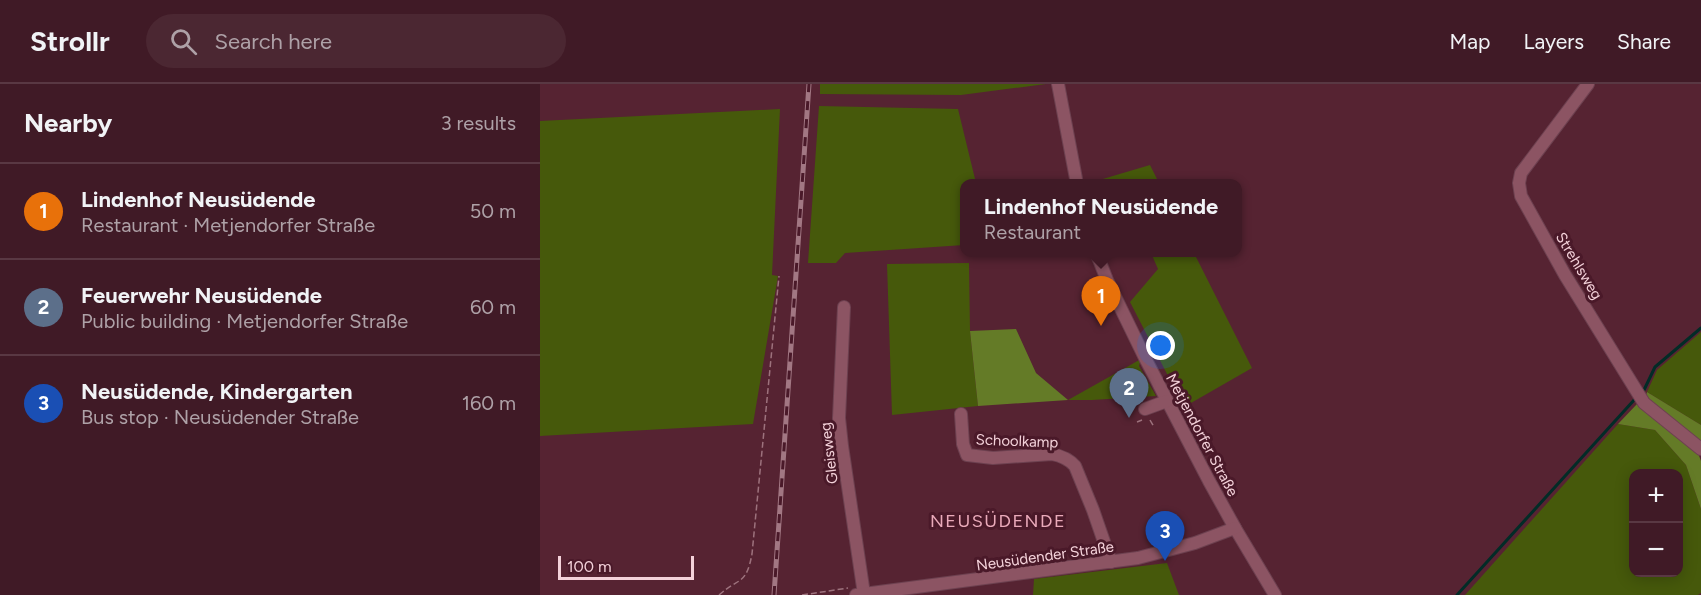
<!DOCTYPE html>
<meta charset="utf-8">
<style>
:root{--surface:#401a26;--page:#4b2732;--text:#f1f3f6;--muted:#aea1a7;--line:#593843;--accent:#8c9099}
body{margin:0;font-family:Figtree,sans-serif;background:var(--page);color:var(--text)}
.controls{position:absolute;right:18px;bottom:18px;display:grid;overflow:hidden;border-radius:12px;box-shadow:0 3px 15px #0003}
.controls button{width:54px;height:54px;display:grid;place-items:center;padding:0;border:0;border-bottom:2px solid var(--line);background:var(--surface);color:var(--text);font:30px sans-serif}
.scale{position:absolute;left:18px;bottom:15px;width:136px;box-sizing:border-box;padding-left:6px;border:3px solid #f4d2da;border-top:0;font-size:16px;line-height:21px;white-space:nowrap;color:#f4d2da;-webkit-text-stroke:4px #4a1929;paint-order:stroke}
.you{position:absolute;left:621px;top:262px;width:21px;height:21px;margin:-15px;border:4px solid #fff;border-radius:50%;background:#1a73e8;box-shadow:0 0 0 9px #1a73e833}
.badge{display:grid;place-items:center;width:39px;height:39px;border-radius:50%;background:var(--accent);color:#fff;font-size:20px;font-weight:700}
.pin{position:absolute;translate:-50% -50px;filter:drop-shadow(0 2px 3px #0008)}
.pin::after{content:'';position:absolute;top:32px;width:21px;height:18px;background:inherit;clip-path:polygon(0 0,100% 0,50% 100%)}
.popup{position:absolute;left:420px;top:95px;width:282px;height:78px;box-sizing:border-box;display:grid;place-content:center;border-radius:12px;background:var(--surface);filter:drop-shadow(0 2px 4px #0005);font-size:20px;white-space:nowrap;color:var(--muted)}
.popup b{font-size:22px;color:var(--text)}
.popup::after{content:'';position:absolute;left:50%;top:100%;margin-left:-12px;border:12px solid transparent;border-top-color:var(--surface)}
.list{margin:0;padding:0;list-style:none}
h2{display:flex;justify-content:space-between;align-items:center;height:78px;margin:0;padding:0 24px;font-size:26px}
h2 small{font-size:20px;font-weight:400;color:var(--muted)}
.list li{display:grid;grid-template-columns:39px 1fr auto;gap:18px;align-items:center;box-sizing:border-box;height:96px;padding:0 24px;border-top:2px solid var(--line)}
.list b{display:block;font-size:22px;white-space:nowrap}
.list p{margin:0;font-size:20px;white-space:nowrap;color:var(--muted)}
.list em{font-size:20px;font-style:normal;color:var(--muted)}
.icon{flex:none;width:33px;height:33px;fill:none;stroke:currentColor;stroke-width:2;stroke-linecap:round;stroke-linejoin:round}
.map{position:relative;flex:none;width:1161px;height:511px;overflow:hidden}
header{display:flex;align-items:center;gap:36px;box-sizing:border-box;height:84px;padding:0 30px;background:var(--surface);border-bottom:2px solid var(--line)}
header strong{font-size:28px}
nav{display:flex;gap:33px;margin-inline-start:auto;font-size:21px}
.search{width:420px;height:54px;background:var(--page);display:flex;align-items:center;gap:15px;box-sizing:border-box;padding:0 21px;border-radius:33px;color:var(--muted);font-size:22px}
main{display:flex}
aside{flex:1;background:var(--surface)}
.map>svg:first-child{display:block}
</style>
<header>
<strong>Strollr</strong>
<div class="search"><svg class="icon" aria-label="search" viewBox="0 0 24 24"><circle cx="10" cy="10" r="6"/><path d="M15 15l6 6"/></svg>Search here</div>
<nav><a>Map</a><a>Layers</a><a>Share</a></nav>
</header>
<main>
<aside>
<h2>Nearby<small>3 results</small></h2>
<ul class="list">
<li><span class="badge" style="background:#e8710a">1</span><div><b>Lindenhof Neusüdende</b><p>Restaurant · Metjendorfer Straße</p></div><em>50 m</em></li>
<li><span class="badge" style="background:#5c6f8a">2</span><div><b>Feuerwehr Neusüdende</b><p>Public building · Metjendorfer Straße</p></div><em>60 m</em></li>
<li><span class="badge" style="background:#1a4fb4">3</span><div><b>Neusüdende, Kindergarten</b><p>Bus stop · Neusüdender Straße</p></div><em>160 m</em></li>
</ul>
</aside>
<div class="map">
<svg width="1161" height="511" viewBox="0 0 1161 511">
<rect width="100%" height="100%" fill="#562332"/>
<g fill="#46590b" fill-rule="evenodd">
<polygon points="280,0 506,0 421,11 280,10"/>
<polygon points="279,22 418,25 436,99 424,100 424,161 305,169 296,179 268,179"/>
<polygon points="240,25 232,191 238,192 213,340 0,352 0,37"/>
<polygon points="610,81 619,99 556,99 556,97"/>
<polygon points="611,169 654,169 712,284 644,323 590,218 618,185"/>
<polygon points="429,179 430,247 438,322 352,331 347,180"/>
<polygon points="1161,248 1161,341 1107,308 1117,286"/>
<polygon points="601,275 599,282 616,312 552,316 528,316"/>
<path d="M1078,340L1115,346L1146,381L1161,425V509L1158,511H925ZM1094,390H1138V488H1094Z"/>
<polygon points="627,479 639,511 493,511 494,495"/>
</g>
<g fill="#647b27">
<polygon points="476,245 496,289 528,316 438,322 430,247"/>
<polygon points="1107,308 1161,341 1161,360 1105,315"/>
<polygon points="1097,320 1158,369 1161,377 1161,425 1146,381 1115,346 1078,340"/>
</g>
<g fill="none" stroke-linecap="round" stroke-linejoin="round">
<g stroke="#022c27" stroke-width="3">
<polyline points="1104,306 1115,283 1161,244"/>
<polyline points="917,511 1095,315"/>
</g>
<g stroke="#6d4150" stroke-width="14">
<g id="minor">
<polyline points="518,0 537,100"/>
<polyline points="1048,0 981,89 979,99 981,112 1025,191 1104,319 1161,365"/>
<polyline points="556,168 567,196 605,274 669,397 695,444 735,511"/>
<polyline points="304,223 299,334 302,362 324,510"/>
<polyline points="605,325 627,317"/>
<path d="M421,330L423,360L427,371L453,374L512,370C522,372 529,375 535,382L553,426L571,478"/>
<polyline points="316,511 598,474 655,459 695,444"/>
</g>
</g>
<g stroke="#9d727d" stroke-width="1.5" stroke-dasharray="6 3" stroke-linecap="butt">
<polyline points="610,336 614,343"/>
<polyline points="597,338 602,336"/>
<path d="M179,511C199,493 206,502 212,470L239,192"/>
<polyline points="262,511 308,504"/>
</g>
<use href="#minor" stroke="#8c5463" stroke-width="12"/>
<g stroke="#a27783" stroke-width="5">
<polyline id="rail" points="234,511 269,0"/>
</g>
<use href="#rail" stroke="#4a1929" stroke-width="3" stroke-dasharray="9" stroke-linecap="butt"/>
</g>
<g text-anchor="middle" stroke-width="6" stroke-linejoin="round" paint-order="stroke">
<g font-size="15" fill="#f4d2da" stroke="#4a1929">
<text transform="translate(1039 182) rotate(59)" y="5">Strehlsweg</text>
<text transform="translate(662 351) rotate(62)" y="5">Metjendorfer Straße</text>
<text transform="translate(477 357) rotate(2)" y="5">Schoolkamp</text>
<text transform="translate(289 369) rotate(-97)" y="5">Gleisweg</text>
<text transform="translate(505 472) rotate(-8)" y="5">Neusüdender Straße</text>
</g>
<g font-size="18" letter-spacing="1.5" fill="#eaaaba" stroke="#4a1929">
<text x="458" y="443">NEUSÜDENDE</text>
</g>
</g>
</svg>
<div class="controls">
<button>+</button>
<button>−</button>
</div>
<div class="scale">100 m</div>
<div class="you"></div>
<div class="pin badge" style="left:561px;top:242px;background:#e8710a">1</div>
<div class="popup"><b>Lindenhof Neusüdende</b>Restaurant</div>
<div class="pin badge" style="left:589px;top:334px;background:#5c6f8a">2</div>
<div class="pin badge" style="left:625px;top:477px;background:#1a4fb4">3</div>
</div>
</main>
